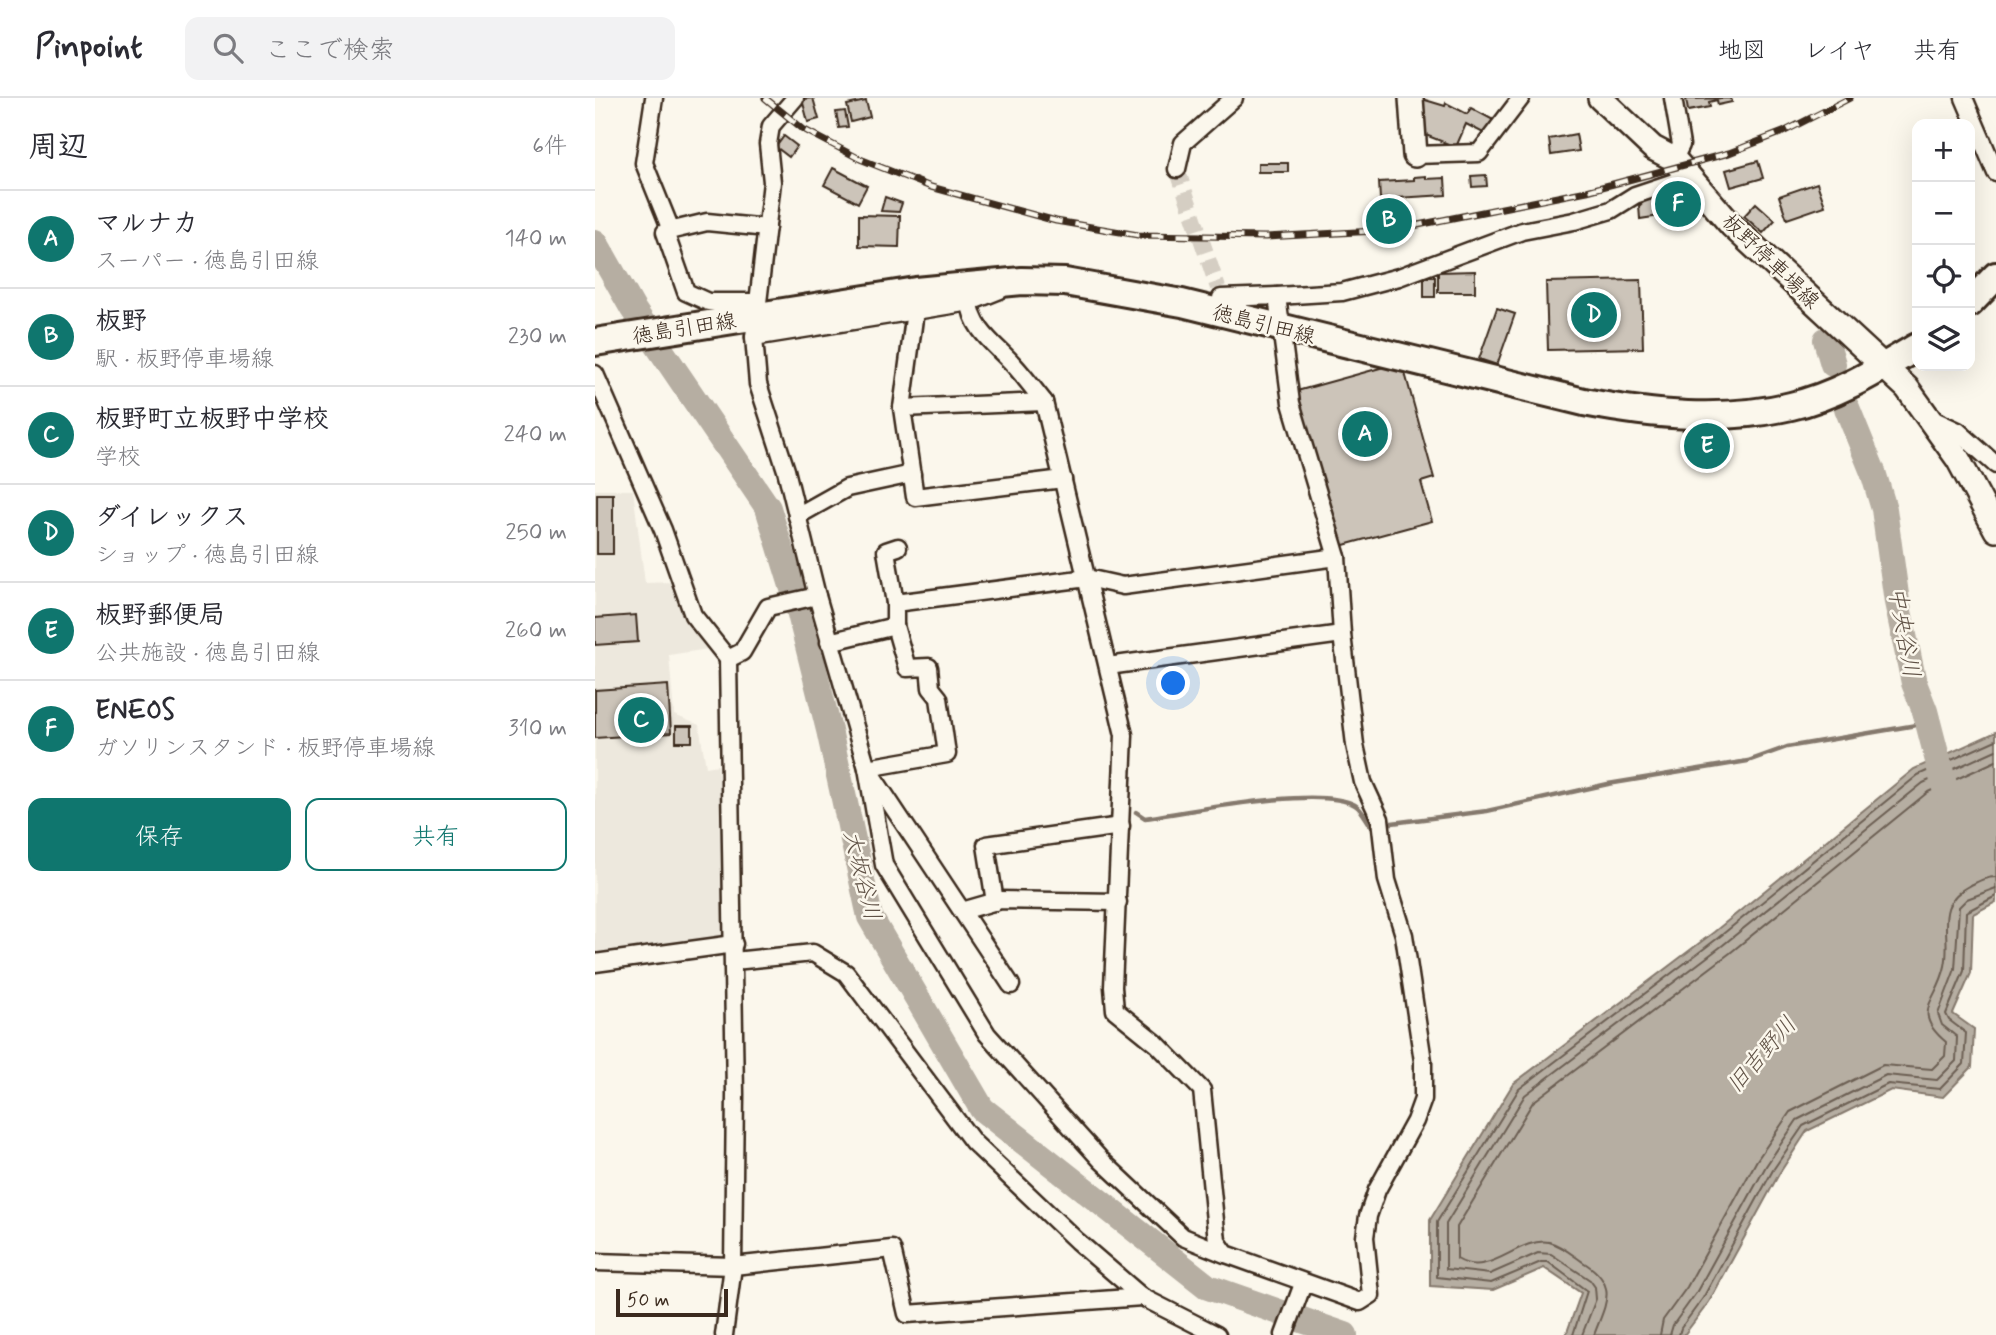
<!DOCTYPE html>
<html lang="ja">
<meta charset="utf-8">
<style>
:root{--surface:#fff;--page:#f2f2f3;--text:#2b2b33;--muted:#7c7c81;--line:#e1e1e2;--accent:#0f766e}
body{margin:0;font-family:Mynerve,"Klee One",sans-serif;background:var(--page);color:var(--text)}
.controls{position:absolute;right:21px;top:21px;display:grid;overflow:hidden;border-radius:14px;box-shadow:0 7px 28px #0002}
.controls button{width:63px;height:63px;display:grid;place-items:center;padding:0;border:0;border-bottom:2px solid var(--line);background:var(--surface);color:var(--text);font:35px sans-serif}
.scale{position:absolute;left:21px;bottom:18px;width:112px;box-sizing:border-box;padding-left:7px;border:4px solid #3b2a1e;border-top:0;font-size:19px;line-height:24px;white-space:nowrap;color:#3b2a1e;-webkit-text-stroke:5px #fbf7ec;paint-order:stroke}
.you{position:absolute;left:579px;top:586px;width:24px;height:24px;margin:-18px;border:5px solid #fff;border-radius:50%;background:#1a73e8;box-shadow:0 0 0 10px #1a73e833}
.badge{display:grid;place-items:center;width:46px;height:46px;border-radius:50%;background:var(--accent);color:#fff;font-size:23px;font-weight:700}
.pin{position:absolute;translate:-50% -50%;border:4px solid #fff;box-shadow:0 2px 7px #0006}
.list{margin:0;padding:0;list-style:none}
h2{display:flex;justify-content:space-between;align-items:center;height:91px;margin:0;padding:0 28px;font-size:30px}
h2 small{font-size:23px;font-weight:400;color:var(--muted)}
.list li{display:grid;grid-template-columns:46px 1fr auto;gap:21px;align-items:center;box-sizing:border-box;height:98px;padding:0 28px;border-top:2px solid var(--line)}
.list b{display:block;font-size:26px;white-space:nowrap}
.list p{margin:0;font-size:23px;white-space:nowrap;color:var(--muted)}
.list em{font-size:23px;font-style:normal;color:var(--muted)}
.actions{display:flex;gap:14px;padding:21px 28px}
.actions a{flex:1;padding:16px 0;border:2px solid var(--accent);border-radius:14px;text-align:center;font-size:24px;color:var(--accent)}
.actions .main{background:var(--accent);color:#fff}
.icon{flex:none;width:38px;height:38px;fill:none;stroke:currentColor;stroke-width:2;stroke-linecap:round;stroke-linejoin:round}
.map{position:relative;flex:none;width:1401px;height:1237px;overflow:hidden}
header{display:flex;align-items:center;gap:42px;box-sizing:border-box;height:98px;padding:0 35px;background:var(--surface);border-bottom:2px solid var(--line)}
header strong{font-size:33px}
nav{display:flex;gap:38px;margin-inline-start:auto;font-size:24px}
.search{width:490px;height:63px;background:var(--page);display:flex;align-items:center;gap:18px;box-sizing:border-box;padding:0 24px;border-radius:14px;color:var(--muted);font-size:26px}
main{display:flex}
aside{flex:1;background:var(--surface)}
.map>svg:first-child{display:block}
</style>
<header>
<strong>Pinpoint</strong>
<div class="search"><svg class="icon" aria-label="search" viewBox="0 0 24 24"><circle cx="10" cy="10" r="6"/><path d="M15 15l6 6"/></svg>ここで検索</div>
<nav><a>地図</a><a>レイヤ</a><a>共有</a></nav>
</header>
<main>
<aside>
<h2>周辺<small>6件</small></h2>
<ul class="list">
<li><span class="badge">A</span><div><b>マルナカ</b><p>スーパー · 徳島引田線</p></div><em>140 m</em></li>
<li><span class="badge">B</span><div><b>板野</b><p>駅 · 板野停車場線</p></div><em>230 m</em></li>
<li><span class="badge">C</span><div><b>板野町立板野中学校</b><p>学校</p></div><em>240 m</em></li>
<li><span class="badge">D</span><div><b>ダイレックス</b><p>ショップ · 徳島引田線</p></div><em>250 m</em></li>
<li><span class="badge">E</span><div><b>板野郵便局</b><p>公共施設 · 徳島引田線</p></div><em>260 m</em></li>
<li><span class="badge">F</span><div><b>ENEOS</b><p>ガソリンスタンド · 板野停車場線</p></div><em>310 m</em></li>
</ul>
<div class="actions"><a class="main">保存</a><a>共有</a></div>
</aside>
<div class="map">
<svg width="1401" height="1237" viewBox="0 0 1401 1237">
<rect width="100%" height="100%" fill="#fbf7ec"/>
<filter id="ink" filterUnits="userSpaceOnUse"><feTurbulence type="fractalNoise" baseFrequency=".0143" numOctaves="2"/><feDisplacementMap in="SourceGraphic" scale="14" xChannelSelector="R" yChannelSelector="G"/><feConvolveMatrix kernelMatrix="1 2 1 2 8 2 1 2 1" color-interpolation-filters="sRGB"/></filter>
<g filter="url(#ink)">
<polygon fill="#ede8dd" points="0,392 38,392 50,485 80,484 97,526 113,551 74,557 79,617 104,627 111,669 123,667 129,733 131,839 0,857"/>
<polygon fill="#b6aea2" stroke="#85796d" stroke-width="2" points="1401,634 1401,804 1378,816 1376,875 1358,916 1379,931 1377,969 1348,999 1296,992 1212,1033 1184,1076 1114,1204 1089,1237 971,1237 986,1195 949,1170 898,1192 835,1188 835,1122 918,986 1119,834 1319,671"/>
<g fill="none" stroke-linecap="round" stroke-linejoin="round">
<g stroke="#6c5f53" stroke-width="2">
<polyline points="978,1237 992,1193 953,1164 946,1164 896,1185 842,1179 842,1124 924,991 1123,840 1323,677 1401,642"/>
<polyline points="987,1237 1001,1201 1000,1189 995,1182 956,1156 943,1155 895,1176 851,1171 851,1126 930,997 1128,847 1328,685 1401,652"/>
<path d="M999,1237C1010,1207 1024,1188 991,1166C980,1159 967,1147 954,1144C922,1139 895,1181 862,1161V1129L938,1004L1135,855L1333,694L1401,663"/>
<path d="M1065,1237L1068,1222L1092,1189L1162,1062L1195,1014L1288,967L1337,971L1350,958L1351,944C1314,913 1343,903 1350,868C1357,835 1337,806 1376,787C1384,783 1391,779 1401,779"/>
<polyline points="1075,1237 1078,1227 1101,1195 1171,1068 1202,1022 1291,977 1342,982 1361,963 1362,939 1347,927 1343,916 1360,871 1364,809 1372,801 1401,790"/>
<polyline points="1084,1237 1086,1230 1108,1200 1178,1072 1208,1028 1293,986 1345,991 1369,966 1371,935 1354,922 1351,916 1369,873 1371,814 1401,798"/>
</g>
<g stroke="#85796d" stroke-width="4.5">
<path d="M541,714L550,720C593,714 725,687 760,707C767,711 771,721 776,728L781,727"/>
<polyline points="789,726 892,713 1013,686 1153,663 1192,649 1333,625"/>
</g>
<g stroke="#b6aea2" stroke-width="26">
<polyline points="0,144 38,211 173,410 202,504 234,632 275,819 387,1011 613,1189 750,1237"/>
<polyline points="1231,242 1238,266"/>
<polyline points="1252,310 1278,374 1289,411 1302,504 1319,585 1330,613 1351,694"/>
</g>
</g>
<g fill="#ccc4b9" stroke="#3b2a1e" stroke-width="2">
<polygon points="218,0 224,21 213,24 207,1"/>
<polygon points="1136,0 1137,4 1123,7 1122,2 1114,4 1115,9 1093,13 1091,1"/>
<polygon points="827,1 850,8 851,5 872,16 876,10 902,24 894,38 871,26 861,49 828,36"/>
<polygon points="271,3 275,19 256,24 252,7"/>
<polygon points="250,13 253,29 244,30 241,14"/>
<polygon points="981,36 984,53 956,57 954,41"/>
<polygon points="189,38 202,48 194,59 181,49"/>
<polygon points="1163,63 1168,80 1136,89 1131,72"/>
<rect x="663" y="65" width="30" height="9"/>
<polygon points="238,70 272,88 263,105 229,87"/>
<polygon points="891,77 892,88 877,89 876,78"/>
<polygon points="831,78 831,81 850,80 851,97 785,101 784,84 819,82 819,79"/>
<polygon points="1222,85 1230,108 1192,121 1184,98"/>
<polygon points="1072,93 1078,116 1045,121 1044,108 1055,98"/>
<polygon points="290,99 307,105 304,114 286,113"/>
<polygon points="1161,105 1180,122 1168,135 1149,118"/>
<polygon points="264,117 305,118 304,149 264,148"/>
<polygon points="880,173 880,194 843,194 843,174"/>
<rect x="829" y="179" width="11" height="20"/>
<polygon points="1046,182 1048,250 953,252 951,184"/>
<polygon points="902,210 920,216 902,267 884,261"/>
<polygon points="807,264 839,380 826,384 837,423 745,448 702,293"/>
<rect x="2" y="396" width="16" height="60"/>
<polygon points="41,517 43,544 0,547 0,520"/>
<polygon points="73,587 76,635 0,640 0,592"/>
<rect x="81" y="628" width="16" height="16"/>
</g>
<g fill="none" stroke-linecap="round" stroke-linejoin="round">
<polyline stroke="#d5cec3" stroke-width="16" stroke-dasharray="16 8" stroke-linecap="butt" points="582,71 623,190"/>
<g stroke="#3b2a1e" stroke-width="21">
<g id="street">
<polyline points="59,0 49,65 76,132"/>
<polyline points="1078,0 1086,47 1079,61"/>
<polyline points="1369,0 1401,75"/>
<polyline points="820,57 884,55 926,0"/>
<polyline points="582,71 588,45 639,0"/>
<path d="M405,192L375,204C377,232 401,247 418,266C429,278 439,291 449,304L529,637L518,889L520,912L562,946L607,992L622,1143L631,1156L765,1204L776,1197L770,1139L773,1118L782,1092L820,1023L828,1001V963L809,837L792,782L785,721L768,684L760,647L747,536L742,459L696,305L682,198L626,200"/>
<polyline points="682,198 747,194 804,179 927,133 979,123 1016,112 1040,97 1094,79"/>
<polyline points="161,204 113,204 91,194 70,134 112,124 172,130"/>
<polyline points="375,204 320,213 307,310 320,399 468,381"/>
<polyline points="159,239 320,213"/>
<polyline points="0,276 68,432 98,517 133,561 140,996 138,1168 129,1237"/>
<polyline points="307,310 449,304"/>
<polyline points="1337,321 1363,333 1401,367"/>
<polyline points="202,418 252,390 317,376"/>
<polyline points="222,498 272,670 416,887"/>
<polyline points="300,505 291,453 303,449"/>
<polyline points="300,528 312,570 334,569 336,590 344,600 352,656 272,670 289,767 392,936 506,1062 588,1139 630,1156"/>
<polyline points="234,544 300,528 300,505 492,480 528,488 742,459"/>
<polyline points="133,561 147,554 173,509 222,498 191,372 163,286 159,239 177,84 173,46 176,28 200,0"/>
<polyline points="513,568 747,536"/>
<polyline points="400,804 391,747 526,728"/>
<polyline points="367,813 405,802 523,804"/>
<polyline points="139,863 218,855 251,875 378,1044 482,1143 547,1199 622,1237"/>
<polyline points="0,865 139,846"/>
<polyline points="0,1164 138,1168 297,1151 312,1216 547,1199"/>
<polyline points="689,1237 708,1186"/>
</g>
</g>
<g stroke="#3b2a1e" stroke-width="28">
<g id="secondary">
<polyline points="816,0 820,57"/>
<polyline points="1005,0 1058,50 1079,61 1137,128 1312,290 1363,361 1401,432"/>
</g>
</g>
<g stroke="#3b2a1e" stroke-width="32">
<g id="primary">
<polyline points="1375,205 1401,178"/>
<path d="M0,244L321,193L427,183L470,184L587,205L989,304C1057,317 1128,324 1196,308C1241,298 1283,272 1322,249"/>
</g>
</g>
<use href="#street" stroke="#fbf7ec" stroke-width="16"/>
<use href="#secondary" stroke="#fbf7ec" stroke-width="23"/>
<use href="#primary" stroke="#fbf7ec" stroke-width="26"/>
<g stroke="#3b2a1e" stroke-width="7">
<polyline id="rail" points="170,0 208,31 265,61 336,89 461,123 543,137 671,139 798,132 992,93 1134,55 1188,34 1255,0"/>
</g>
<use href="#rail" stroke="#fbf7ec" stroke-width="4.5" stroke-dasharray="13" stroke-linecap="butt"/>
</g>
</g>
<g text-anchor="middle" stroke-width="5" stroke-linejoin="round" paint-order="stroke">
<g font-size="21" fill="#3b2a1e" stroke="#fbf7ec">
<text transform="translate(1176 163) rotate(44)" y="7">板野停車場線</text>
<text transform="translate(669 226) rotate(14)" y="7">徳島引田線</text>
<text transform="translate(89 230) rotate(-9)" y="7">徳島引田線</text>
</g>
<g font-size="23" font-style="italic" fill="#605246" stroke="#fbf7ec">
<text transform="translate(1310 534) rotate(80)" y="8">中央谷川</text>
<text transform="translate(268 777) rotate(76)" y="8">大坂谷川</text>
<text transform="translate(1166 956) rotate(-49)" y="8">旧吉野川</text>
</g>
</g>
</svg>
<div class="controls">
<button>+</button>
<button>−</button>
<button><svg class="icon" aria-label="locate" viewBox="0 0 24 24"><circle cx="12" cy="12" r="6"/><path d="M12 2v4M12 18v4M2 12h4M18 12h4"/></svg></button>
<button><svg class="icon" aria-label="layers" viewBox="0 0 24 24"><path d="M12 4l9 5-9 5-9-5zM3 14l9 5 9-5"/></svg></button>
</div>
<div class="scale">50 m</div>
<div class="you"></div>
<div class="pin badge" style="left:770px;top:336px">A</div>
<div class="pin badge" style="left:794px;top:123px">B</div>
<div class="pin badge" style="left:46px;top:622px">C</div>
<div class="pin badge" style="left:999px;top:217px">D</div>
<div class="pin badge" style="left:1112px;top:348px">E</div>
<div class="pin badge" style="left:1083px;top:106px">F</div>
</div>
</main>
